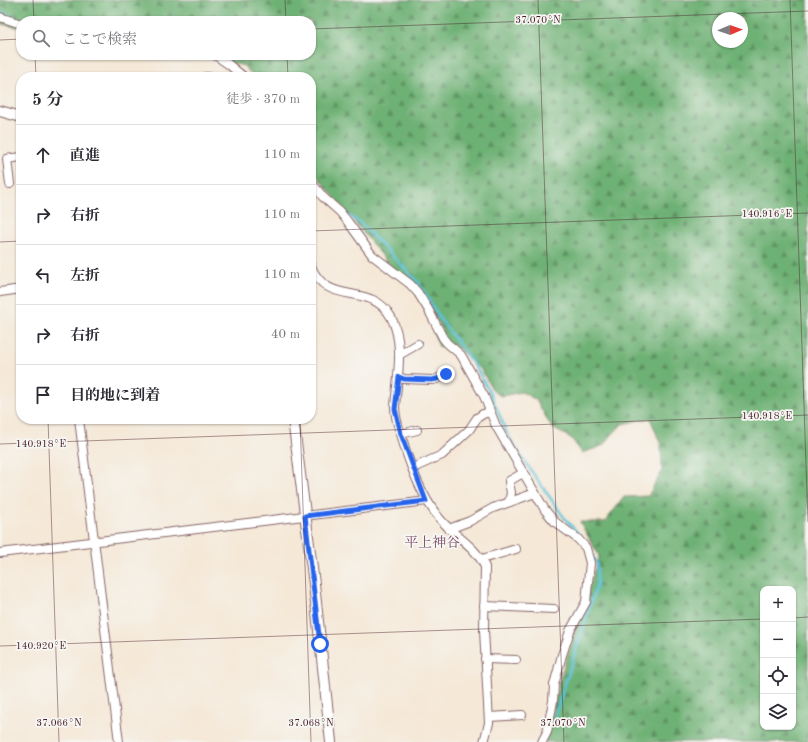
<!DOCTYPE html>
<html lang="ja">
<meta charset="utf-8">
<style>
:root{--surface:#fff;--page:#f7f7f7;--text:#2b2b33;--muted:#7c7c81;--line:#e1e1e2}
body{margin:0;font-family:"Old Standard TT","Noto Serif JP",serif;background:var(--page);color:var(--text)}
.controls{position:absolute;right:12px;bottom:12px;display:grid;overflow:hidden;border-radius:8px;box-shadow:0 1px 3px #0004}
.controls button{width:36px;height:36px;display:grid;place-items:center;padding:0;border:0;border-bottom:1px solid var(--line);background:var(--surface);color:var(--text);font:20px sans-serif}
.compass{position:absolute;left:712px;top:12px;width:36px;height:36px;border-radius:50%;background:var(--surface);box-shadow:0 1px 3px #0004;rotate:88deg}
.stop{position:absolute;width:12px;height:12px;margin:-9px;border:3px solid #2563eb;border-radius:50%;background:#fff}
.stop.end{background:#2563eb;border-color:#fff;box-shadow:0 1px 4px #0008}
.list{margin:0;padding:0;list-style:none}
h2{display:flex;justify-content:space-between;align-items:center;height:52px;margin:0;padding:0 16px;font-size:17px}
h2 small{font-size:13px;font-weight:400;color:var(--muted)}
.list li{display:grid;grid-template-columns:26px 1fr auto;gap:12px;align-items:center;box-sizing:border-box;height:60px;padding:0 16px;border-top:1px solid var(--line)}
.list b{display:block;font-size:15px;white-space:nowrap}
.list em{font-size:13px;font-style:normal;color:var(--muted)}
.icon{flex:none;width:22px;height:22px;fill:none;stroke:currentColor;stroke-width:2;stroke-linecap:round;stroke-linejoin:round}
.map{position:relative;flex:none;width:808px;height:742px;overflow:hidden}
.search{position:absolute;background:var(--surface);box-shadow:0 1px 3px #0004;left:16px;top:16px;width:300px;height:44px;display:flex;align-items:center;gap:10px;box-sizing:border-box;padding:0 14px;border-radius:16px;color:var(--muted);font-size:15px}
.panel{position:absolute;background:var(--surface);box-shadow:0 1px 3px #0004;left:16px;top:72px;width:300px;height:352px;border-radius:16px}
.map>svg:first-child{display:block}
</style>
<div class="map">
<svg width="808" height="742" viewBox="0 0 808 742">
<defs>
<pattern id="forest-firs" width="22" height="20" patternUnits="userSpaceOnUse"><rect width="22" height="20" fill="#6eb175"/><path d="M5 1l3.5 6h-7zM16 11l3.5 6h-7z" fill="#5c8f60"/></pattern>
</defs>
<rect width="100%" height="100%" fill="#f6f6f2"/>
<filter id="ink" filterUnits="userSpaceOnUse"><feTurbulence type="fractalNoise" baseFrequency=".025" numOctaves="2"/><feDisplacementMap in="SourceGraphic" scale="8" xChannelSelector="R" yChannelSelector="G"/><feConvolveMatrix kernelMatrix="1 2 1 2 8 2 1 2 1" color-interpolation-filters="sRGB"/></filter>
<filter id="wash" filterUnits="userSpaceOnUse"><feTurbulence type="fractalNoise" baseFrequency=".012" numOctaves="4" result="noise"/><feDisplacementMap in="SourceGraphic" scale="16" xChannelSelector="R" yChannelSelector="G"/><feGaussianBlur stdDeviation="0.9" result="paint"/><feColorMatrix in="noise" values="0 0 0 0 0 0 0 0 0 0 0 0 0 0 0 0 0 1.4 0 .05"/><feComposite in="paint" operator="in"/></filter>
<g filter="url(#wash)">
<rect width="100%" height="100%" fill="#f5e8d7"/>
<path fill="url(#forest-firs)" stroke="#5c6850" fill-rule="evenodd" d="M0,0H808V742H545L561,675L599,556L580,522H605L624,497L648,496L662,471L661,445L650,418L622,424L602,446L582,453L571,438L552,428L536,400L522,392L501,396L494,392L480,368L454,345L439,347L434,333L443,331L431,310L387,262L318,177L311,163V77H254L244,66L199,55H311V21H21V28L0,24ZM718,18H742V42H718ZM763,589H793V727H763Z"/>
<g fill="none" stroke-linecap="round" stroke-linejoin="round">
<g stroke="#5dc3da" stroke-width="2.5">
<polyline points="0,12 15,18"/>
<polyline points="311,174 313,181"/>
<polyline points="346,214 360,223 419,283 440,319 477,369 491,395 506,431 518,452 563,516 581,537"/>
<polyline points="552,725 597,584 597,565 589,547"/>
</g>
</g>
</g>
<g filter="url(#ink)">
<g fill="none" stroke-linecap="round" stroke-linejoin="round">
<g stroke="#866567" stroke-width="10">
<g id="minor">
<polyline points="0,17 21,24"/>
<polyline points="215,55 228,64 244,77"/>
<polyline points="140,77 140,76"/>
<polyline points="205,77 209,77"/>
<polyline points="311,182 323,197 340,212 348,222 372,255 410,284 418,293 428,309 443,338 447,343 461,355 484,396 496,426 545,510 555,522 578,539 586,548 590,563 586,602 570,631 562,655 554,685 553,701 547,732 542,742"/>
<polyline points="10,184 7,159 21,157"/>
<path d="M311,266C327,308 371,281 391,317C405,343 397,379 395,407C395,415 398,426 401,434C408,461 422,498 440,519C454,536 476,546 485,567L484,630L489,723L484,742"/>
<polyline points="0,292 21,289"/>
<polyline points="399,355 418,344"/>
<polyline points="399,377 404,379 433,380 437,379 446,374"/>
<polyline points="79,419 119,742"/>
<polyline points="401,434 417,430"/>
<polyline points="413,468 442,455 469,430 477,418 483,414 490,412"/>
<polyline points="509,502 511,493 509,481 523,473"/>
<polyline points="449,529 470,521 493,508 535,493"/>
<polyline points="0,553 427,501"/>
<polyline points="482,559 516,549"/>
<polyline points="484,606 554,609"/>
<polyline points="485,659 516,660"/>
<polyline points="489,717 522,715"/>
</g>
</g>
<g stroke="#866567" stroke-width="12">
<g id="tertiary">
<polyline points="0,111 21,117"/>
<polyline points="293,419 314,584 331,742"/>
</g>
</g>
<use href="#minor" stroke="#fff" stroke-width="8"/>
<use href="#tertiary" stroke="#fff" stroke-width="10"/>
</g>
</g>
<g fill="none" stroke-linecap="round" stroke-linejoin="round" filter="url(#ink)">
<polyline stroke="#2563eb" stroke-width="5" points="320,644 305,516 426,501 401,434 395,409 399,377 404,379 432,380 437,379 446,374"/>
</g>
<path fill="none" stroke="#4a1f2b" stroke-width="1" stroke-opacity="0.45" d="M33,0L34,21M285,0L286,21M538,0L564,742M790,0L808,522M311,29L808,11M0,40L21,39M35,55L36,77M287,55L288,77M311,231L808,213M0,242L21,241M48,419L59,742M300,419L311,742M0,444L808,415M793,618L808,617M0,646L763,619"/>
<g text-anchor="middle" stroke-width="3.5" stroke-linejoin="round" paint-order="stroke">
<g font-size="14" fill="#814f69" stroke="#f6f6f2">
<text x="432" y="547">平上神谷</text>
</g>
</g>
<g font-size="10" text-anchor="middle" fill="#4a1f2b" stroke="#f6f6f2" stroke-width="3.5" stroke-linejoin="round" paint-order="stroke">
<text x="538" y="23">37.070°N</text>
<text x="767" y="217">140.916°E</text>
<text x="767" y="419">140.918°E</text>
<text x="41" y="447">140.918°E</text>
<text x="41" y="649">140.920°E</text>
<text x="59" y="726">37.066°N</text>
<text x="311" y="726">37.068°N</text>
<text x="563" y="726">37.070°N</text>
</g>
</svg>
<div class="controls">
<button>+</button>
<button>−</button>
<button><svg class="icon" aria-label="locate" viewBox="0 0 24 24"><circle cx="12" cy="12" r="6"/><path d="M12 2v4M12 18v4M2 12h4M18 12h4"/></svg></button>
<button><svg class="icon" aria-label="layers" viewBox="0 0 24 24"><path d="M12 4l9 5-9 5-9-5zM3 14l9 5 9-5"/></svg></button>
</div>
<svg class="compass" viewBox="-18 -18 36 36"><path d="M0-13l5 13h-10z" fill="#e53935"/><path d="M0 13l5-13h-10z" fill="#7c7c81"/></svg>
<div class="stop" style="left:320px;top:644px"></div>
<div class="stop end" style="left:446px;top:374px"></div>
<div class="search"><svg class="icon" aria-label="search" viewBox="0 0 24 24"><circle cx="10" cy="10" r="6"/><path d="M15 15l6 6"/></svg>ここで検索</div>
<section class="panel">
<h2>5 分<small>徒歩 · 370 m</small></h2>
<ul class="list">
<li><svg class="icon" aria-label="ahead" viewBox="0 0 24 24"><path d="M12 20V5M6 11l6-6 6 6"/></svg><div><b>直進</b></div><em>110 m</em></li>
<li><svg class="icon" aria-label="right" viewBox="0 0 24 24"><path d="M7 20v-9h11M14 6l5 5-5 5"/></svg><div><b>右折</b></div><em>110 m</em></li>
<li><svg class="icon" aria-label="left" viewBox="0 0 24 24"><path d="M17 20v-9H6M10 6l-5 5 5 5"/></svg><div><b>左折</b></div><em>110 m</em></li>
<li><svg class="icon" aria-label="right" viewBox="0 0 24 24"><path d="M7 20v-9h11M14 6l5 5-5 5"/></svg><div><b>右折</b></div><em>40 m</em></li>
<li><svg class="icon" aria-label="arrive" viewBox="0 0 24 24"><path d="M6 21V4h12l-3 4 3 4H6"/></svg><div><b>目的地に到着</b></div></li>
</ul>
</section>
</div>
